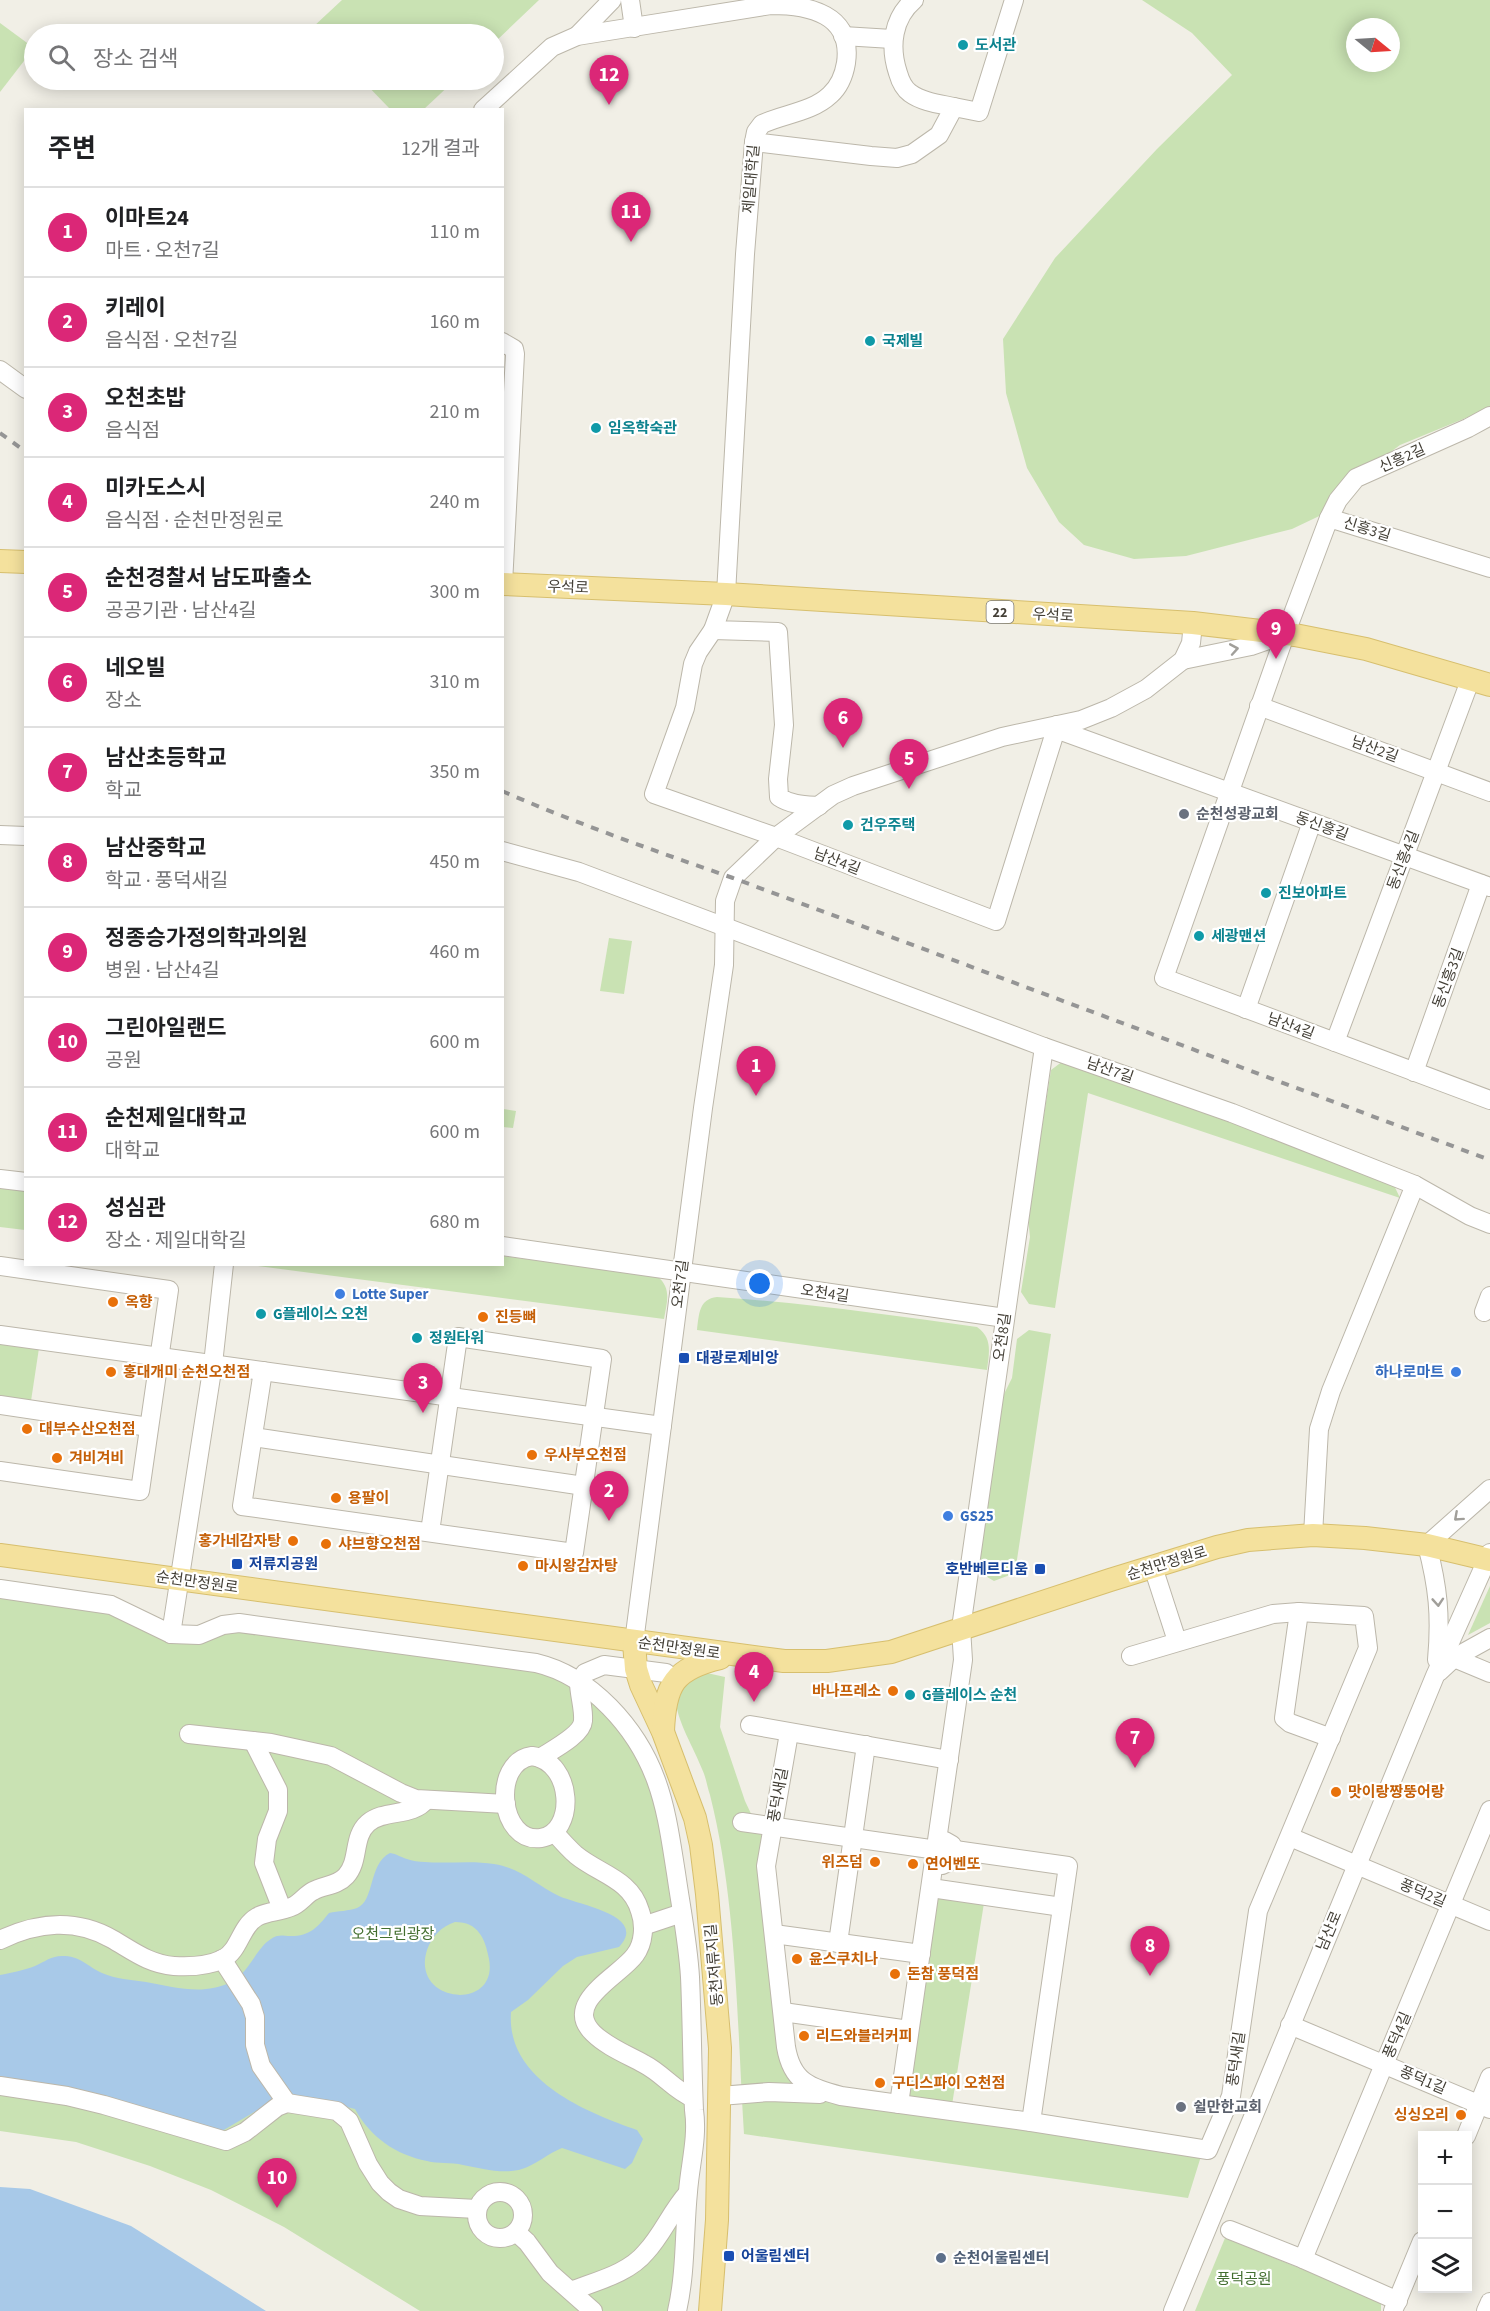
<!DOCTYPE html>
<html lang="ko">
<meta charset="utf-8">
<style>
:root{--surface:#fff;--page:#f2f2f2;--text:#202124;--muted:#757577;--line:#e0e0e0;--accent:#db2777}
body{margin:0;font-family:"Source Sans 3","Noto Sans KR",sans-serif;background:var(--page);color:var(--text)}
.controls{position:absolute;right:18px;bottom:18px;display:grid;overflow:hidden;border-radius:0px;box-shadow:0 3px 15px #0003}
.controls button{width:54px;height:54px;display:grid;place-items:center;padding:0;border:0;border-bottom:2px solid var(--line);background:var(--surface);color:var(--text);font:30px sans-serif}
.compass{position:absolute;left:1346px;top:18px;width:54px;height:54px;border-radius:50%;background:var(--surface);box-shadow:0 3px 15px #0003;rotate:108deg}
.you{position:absolute;left:760px;top:1284px;width:21px;height:21px;margin:-15px;border:4px solid #fff;border-radius:50%;background:#1a73e8;box-shadow:0 0 0 9px #1a73e833}
.badge{display:grid;place-items:center;width:39px;height:39px;border-radius:50%;background:var(--accent);color:#fff;font-size:20px;font-weight:700}
.pin{position:absolute;translate:-50% -50px;filter:drop-shadow(0 2px 3px #0008)}
.pin::after{content:'';position:absolute;top:32px;width:21px;height:18px;background:inherit;clip-path:polygon(0 0,100% 0,50% 100%)}
.list{margin:0;padding:0;list-style:none}
h2{display:flex;justify-content:space-between;align-items:center;height:78px;margin:0;padding:0 24px;font-size:26px}
h2 small{font-size:20px;font-weight:400;color:var(--muted)}
.list li{display:grid;grid-template-columns:39px 1fr auto;gap:18px;align-items:center;box-sizing:border-box;height:90px;padding:0 24px;border-top:2px solid var(--line)}
.list b{display:block;font-size:22px;white-space:nowrap}
.list p{margin:0;font-size:20px;white-space:nowrap;color:var(--muted)}
.list em{font-size:20px;font-style:normal;color:var(--muted)}
.icon{flex:none;width:33px;height:33px;fill:none;stroke:currentColor;stroke-width:2;stroke-linecap:round;stroke-linejoin:round}
.map{position:relative;flex:none;width:1490px;height:2311px;overflow:hidden}
.search{position:absolute;background:var(--surface);box-shadow:0 3px 15px #0003;left:24px;top:24px;width:480px;height:66px;display:flex;align-items:center;gap:15px;box-sizing:border-box;padding:0 21px;border-radius:33px;color:var(--muted);font-size:22px}
.panel{position:absolute;background:var(--surface);box-shadow:0 3px 15px #0003;left:24px;top:108px;width:480px;height:1158px;border-radius:0px}
.map>svg:first-child{display:block}
</style>
<div class="map">
<svg width="1490" height="2311" viewBox="0 0 1490 2311">
<rect width="100%" height="100%" fill="#f1efe6"/>
<g fill="#c9e2b3" fill-rule="evenodd">
<polygon points="342,0 539,0 494,43 494,34 320,34 313,27"/>
<path d="M1142,0H1490V408L1400,445L1356,478L1334,509L1292,529L1186,556L1134,559L1084,545L1059,522L1027,468L1006,393L1003,339L1055,258L1157,149L1232,75L1192,33ZM1355,27H1391V63H1355Z"/>
<polygon points="0,23 34,48 0,92"/>
<polygon points="362,80 455,80 423,110 390,109"/>
<polygon points="609,938 632,941 624,994 600,991"/>
<polygon points="1063,1061 1391,1179 1400,1198 1088,1093 1055,1308 1029,1304 1021,1292 1030,1237 1028,1217 1051,1070"/>
<polygon points="503,1109 516,1111 513,1128 503,1127"/>
<polygon points="0,1185 25,1189 25,1230 0,1227"/>
<path d="M503,1256L657,1276C672,1288 667,1302 664,1319L250,1265L502,1264Z"/>
<path d="M717,1297C804,1303 891,1315 977,1327C993,1338 989,1353 987,1370L697,1330C699,1314 699,1299 717,1297Z"/>
<polygon points="1029,1330 1051,1334 1015,1573 994,1581 977,1571 1004,1394 1012,1378 1017,1339"/>
<polygon points="0,1342 39,1348 31,1401 0,1396"/>
<polygon points="1490,1586 1490,1623 1468,1635"/>
<polygon points="0,1592 105,1606 141,1625 235,1627 535,1667 562,1677 603,1709 628,1743 650,1786 666,1833 683,1960 690,2141 672,2311 420,2311 284,2227 211,2190 150,2166 76,2142 0,2131"/>
<path d="M707,1673L725,1677L720,1727L745,1801L763,1839L782,2053L802,2084L1202,2153L1188,2198L744,2134C737,2024 737,1902 710,1795C707,1786 706,1777 702,1769C695,1750 674,1716 676,1697C678,1684 697,1676 707,1673Z"/>
<polygon points="943,1897 984,1903 952,2105 910,2098 904,2082 933,1902"/>
<polygon points="1225,2238 1381,2301 1381,2311 1195,2311"/>
</g>
<g fill="#a8c9e8" fill-rule="evenodd">
<path d="M390,1853C397,1854 400,1857 407,1859C412,1861 419,1862 425,1862C447,1864 472,1860 494,1864C521,1868 536,1885 559,1896C578,1905 649,1915 619,1947L577,1957L563,1966L528,2000L511,2012C506,2079 583,2111 637,2130L643,2139L632,2163L625,2169L562,2148C549,2153 535,2165 522,2169C503,2175 481,2168 463,2165C451,2162 438,2164 427,2161C396,2155 370,2137 355,2109L335,2104L278,2098L222,2131L0,2078V1975C11,1973 25,1970 35,1966C46,1961 52,1955 65,1956C82,1957 88,1967 102,1973C116,1979 131,1980 146,1982C175,1987 203,1996 231,1982C250,1972 256,1948 271,1939C275,1935 283,1935 288,1936C309,1937 317,1928 329,1913C338,1911 349,1911 357,1908C375,1901 368,1864 390,1853ZM455,1922C478,1922 485,1938 489,1959C499,2012 410,2004 427,1950C432,1936 441,1927 455,1922Z"/>
<polygon points="0,2187 30,2189 131,2226 266,2311 0,2311"/>
</g>
<g fill="none" stroke-linecap="round" stroke-linejoin="round">
<g stroke="#bcb7aa" stroke-width="20">
<g id="minor">
<polyline points="630,0 634,28"/>
<path d="M914,0C893,18 889,46 898,73C900,80 903,88 910,93C922,102 940,104 954,107"/>
<polyline points="577,36 612,0"/>
<polyline points="843,36 892,39"/>
<path d="M483,110L552,47L577,36L771,5C809,5 853,14 846,63C844,75 839,87 830,95C812,112 784,114 762,124L756,132L754,142L745,254L726,594L713,630L778,632L784,725L778,779L779,797C791,805 805,805 819,806"/>
<polyline points="754,142 871,156 897,158 912,154 939,135 954,107 979,112 1014,0"/>
<polyline points="502,342 514,349 515,354 503,584"/>
<polyline points="0,370 26,389"/>
<polyline points="1329,518 1338,500 1356,478 1468,428 1490,416"/>
<polyline points="1490,568 1329,518 1285,635 1164,978 1490,1100"/>
<polyline points="713,630 698,652 693,664 685,708 654,794 776,837 996,921 1056,729"/>
<polyline points="1183,660 1251,646 1283,635"/>
<polyline points="1259,706 1490,792"/>
<polyline points="1057,725 1056,729 1490,887"/>
<polyline points="0,835 26,836"/>
<polyline points="502,851 579,872 1044,1047 1232,1113 1415,1185 1470,1216 1490,1224"/>
<polyline points="1246,1009 1312,822"/>
<polyline points="1335,1042 1471,678"/>
<polyline points="1414,1072 1481,884"/>
<polyline points="0,1179 26,1182"/>
<polyline points="502,1246 1005,1318"/>
<polyline points="0,1266 169,1290 140,1491 0,1471"/>
<polyline points="1484,1312 1490,1296"/>
<polyline points="0,1335 662,1426"/>
<polyline points="263,1371 242,1506 574,1553 602,1359 458,1337 430,1532"/>
<polyline points="0,1405 149,1427"/>
<polyline points="253,1437 584,1486"/>
<polyline points="1313,1535 1319,1429 1331,1391 1415,1185"/>
<polyline points="1153,1567 1177,1641"/>
<path d="M0,1589L111,1605L171,1634L199,1635L223,1625L239,1623L536,1663C591,1676 637,1728 656,1780C667,1810 671,1842 676,1873C681,1908 688,1943 690,1977C692,2021 692,2066 694,2110C698,2138 690,2164 688,2192C684,2232 686,2272 677,2311"/>
<polyline points="1299,1612 1284,1718 1290,1723 1331,1738"/>
<polyline points="171,1634 213,1364 224,1264"/>
<polyline points="634,1642 703,1108 724,965 725,901 733,878 776,837 833,795 853,786 1002,737 1081,720 1111,708 1146,689 1183,660 1191,643 1193,623"/>
<polyline points="1454,1658 1490,1673"/>
<path d="M1437,1660C1441,1616 1438,1587 1427,1545L1490,1489"/>
<polyline points="1439,1672 1454,1658 1490,1638"/>
<polyline points="750,1725 949,1760"/>
<path d="M789,1733L766,1866L786,2047C792,2082 809,2087 841,2096L1031,2122L1208,2150L1231,2096L1258,1911L1368,1648L1364,1616L1299,1612L1273,1614L1131,1656"/>
<polyline points="189,1734 271,1743 331,1756 401,1793 416,1799 506,1804"/>
<polyline points="253,1741 278,1790 278,1811 267,1839 264,1863 282,1909"/>
<path d="M532,1756C574,1762 576,1833 541,1838C499,1844 491,1762 532,1756Z"/>
<path d="M540,1758C552,1750 582,1735 583,1721C584,1708 579,1695 579,1682L585,1673L604,1665L666,1673L675,1681"/>
<polyline points="742,1822 944,1851 945,1841 952,1845 955,1853 951,1861 942,1865 944,1851"/>
<path d="M554,1832C561,1840 568,1848 576,1855C599,1874 631,1879 640,1911C645,1925 644,1943 635,1955C620,1976 562,2002 593,2033C607,2047 628,2055 644,2064C662,2073 675,2091 693,2098"/>
<polyline points="1290,1837 1490,1921"/>
<polyline points="955,1850 1068,1866 1031,2122"/>
<polyline points="931,1888 1062,1907"/>
<polyline points="643,1926 682,1913"/>
<polyline points="774,1934 921,1954"/>
<path d="M0,1940C38,1922 75,1918 112,1939C133,1951 149,1964 174,1966C190,1967 208,1966 223,1959C240,1950 240,1927 257,1917C267,1911 280,1912 291,1907C300,1904 305,1895 313,1891C323,1885 337,1886 346,1876C360,1861 352,1837 368,1823C384,1809 413,1817 426,1800"/>
<polyline points="838,1943 866,1745"/>
<polyline points="222,1959 251,2004 255,2017 255,2045 261,2066 287,2103"/>
<polyline points="783,2012 909,2030"/>
<polyline points="1290,2025 1490,2109"/>
<polyline points="0,2086 67,2096 104,2105 226,2141 245,2132 277,2107 287,2103 337,2111 349,2121 368,2164 380,2183 389,2192 399,2199 420,2206 477,2209"/>
<polyline points="720,2096 769,2092 820,2094"/>
<polyline points="899,2104 963,1660 961,1628 1044,1047"/>
<polyline points="1466,2136 1490,2077"/>
<circle cx="500" cy="2215" r="23"/>
<polyline points="1230,2230 1303,2259 1398,2301"/>
<polyline points="516,2232 527,2242 550,2273 593,2311"/>
<polyline points="1303,2259 1490,1810"/>
<path d="M571,2291C596,2281 628,2274 646,2252C662,2235 671,2212 687,2194"/>
<polyline points="1173,2311 1435,1676 1490,1553"/>
<polyline points="1393,2311 1422,2241"/>
<polyline points="1486,2311 1490,2302"/>
</g>
</g>
<g stroke="#d7bf6e" stroke-width="24">
<g id="major">
<polyline points="0,561 26,562"/>
<polyline points="502,584 726,594 1193,623 1295,635 1366,649 1490,685"/>
<polyline points="0,1555 784,1661 827,1661 891,1652 1110,1580 1217,1547 1248,1540 1313,1535 1365,1538 1427,1545 1490,1560"/>
<polyline points="634,1642 636,1669 641,1685 663,1732 695,1818 701,1845 707,1894 720,2048 717,2220 710,2311"/>
<path d="M663,1731C665,1684 674,1669 720,1658"/>
</g>
</g>
<use href="#minor" stroke="#fff" stroke-width="18"/>
<use href="#major" stroke="#f4e19d" stroke-width="22"/>
<g stroke="#959595" stroke-width="4" stroke-dasharray="8 8" stroke-linecap="butt">
<polyline points="0,433 26,452"/>
<path d="M502,791C578,824 655,851 733,878L1490,1160"/>
</g>
</g>
<defs><path id="oneway-chevron" d="M-2-3.5L2.5 0L-2 3.5" fill="none" stroke-width="1.6" stroke-linecap="round" stroke-linejoin="round" transform="scale(1.5)"/></defs>
<g stroke="#a19f9a">
<use href="#oneway-chevron" transform="translate(1234 649) rotate(-10)"/>
<use href="#oneway-chevron" transform="translate(1458 1517) rotate(138)"/>
<use href="#oneway-chevron" transform="translate(1438 1602) rotate(86)"/>
</g>
<g fill="#0f9aa8" stroke="#fff" stroke-width="2">
<circle cx="963" cy="45" r="6"/>
<circle cx="870" cy="341" r="6"/>
<circle cx="596" cy="428" r="6"/>
<circle cx="848" cy="825" r="6"/>
<circle cx="1266" cy="893" r="6"/>
<circle cx="1199" cy="936" r="6"/>
<circle cx="261" cy="1314" r="6"/>
<circle cx="417" cy="1338" r="6"/>
<circle cx="910" cy="1695" r="6"/>
</g>
<g fill="#6b7280" stroke="#fff" stroke-width="2">
<circle cx="1184" cy="814" r="6"/>
<circle cx="1181" cy="2107" r="6"/>
</g>
<g fill="#3f7fe0" stroke="#fff" stroke-width="2">
<circle cx="340" cy="1294" r="6"/>
<circle cx="1456" cy="1372" r="6"/>
<circle cx="948" cy="1516" r="6"/>
</g>
<g fill="#e8710a" stroke="#fff" stroke-width="2">
<circle cx="113" cy="1302" r="6"/>
<circle cx="483" cy="1317" r="6"/>
<circle cx="111" cy="1372" r="6"/>
<circle cx="27" cy="1429" r="6"/>
<circle cx="532" cy="1455" r="6"/>
<circle cx="57" cy="1458" r="6"/>
<circle cx="336" cy="1498" r="6"/>
<circle cx="293" cy="1541" r="6"/>
<circle cx="326" cy="1544" r="6"/>
<circle cx="523" cy="1566" r="6"/>
<circle cx="893" cy="1691" r="6"/>
<circle cx="1336" cy="1792" r="6"/>
<circle cx="875" cy="1862" r="6"/>
<circle cx="913" cy="1864" r="6"/>
<circle cx="797" cy="1959" r="6"/>
<circle cx="895" cy="1974" r="6"/>
<circle cx="804" cy="2036" r="6"/>
<circle cx="880" cy="2083" r="6"/>
<circle cx="1461" cy="2115" r="6"/>
</g>
<g fill="#1a4fb4" stroke="#fff" stroke-width="2">
<rect x="678" y="1352" width="12" height="12" rx="3"/>
<rect x="231" y="1558" width="12" height="12" rx="3"/>
<rect x="1034" y="1563" width="12" height="12" rx="3"/>
<rect x="723" y="2250" width="12" height="12" rx="3"/>
</g>
<circle fill="#5c6f8a" stroke="#fff" stroke-width="2" cx="941" cy="2258" r="6"/>
<g text-anchor="middle" stroke-width="4.5" stroke-linejoin="round" paint-order="stroke">
<rect fill="#fff" stroke="#7b7972" stroke-width="1.5" x="986.5" y="601" width="27" height="22" rx="4.5"/>
<g font-size="14" font-weight="bold" fill="#433f36">
<text x="1000" y="617">22</text>
</g>
<g font-size="15" font-weight="bold" fill="#0d838f" stroke="#fff" text-anchor="start">
<text x="975" y="50">도서관</text>
<text x="882" y="346">국제빌</text>
<text x="608" y="433">임옥학숙관</text>
<text x="860" y="830">건우주택</text>
<text x="1278" y="898">진보아파트</text>
<text x="1211" y="941">세광맨션</text>
<text x="273" y="1319">G플레이스 오천</text>
<text x="429" y="1343">정원타워</text>
<text x="922" y="1700">G플레이스 순천</text>
</g>
<g font-size="15" fill="#433f36" stroke="#fff">
<text transform="translate(751 179) rotate(-85)" y="5">제일대학길</text>
<text transform="translate(1402 458) rotate(-24)" y="5">신흥2길</text>
<text transform="translate(1367 529) rotate(17)" y="5">신흥3길</text>
<text transform="translate(568 587) rotate(2)" y="5">우석로</text>
<text transform="translate(1053 615) rotate(3)" y="5">우석로</text>
<text transform="translate(1375 749) rotate(20)" y="5">남산2길</text>
<text transform="translate(1322 826) rotate(20)" y="5">동신흥길</text>
<text transform="translate(1403 860) rotate(-69)" y="5">동신흥4길</text>
<text transform="translate(837 861) rotate(21)" y="5">남산4길</text>
<text transform="translate(1448 978) rotate(-70)" y="5">동신흥3길</text>
<text transform="translate(1291 1026) rotate(20)" y="5">남산4길</text>
<text transform="translate(1110 1070) rotate(19)" y="5">남산7길</text>
<text transform="translate(680 1284) rotate(-83)" y="5">오천7길</text>
<text transform="translate(825 1293) rotate(8)" y="5">오천4길</text>
<text transform="translate(1002 1337) rotate(-82)" y="5">오천8길</text>
<text transform="translate(1167 1563) rotate(-17)" y="5">순천만정원로</text>
<text transform="translate(197 1582) rotate(8)" y="5">순천만정원로</text>
<text transform="translate(679 1648) rotate(8)" y="5">순천만정원로</text>
<text transform="translate(778 1795) rotate(-80)" y="5">풍덕새길</text>
<text transform="translate(1423 1893) rotate(23)" y="5">풍덕2길</text>
<text transform="translate(1329 1931) rotate(-67)" y="5">남산로</text>
<text transform="translate(714 1965) rotate(-95)" y="5">동천저류지길</text>
<text transform="translate(1397 2035) rotate(-67)" y="5">풍덕4길</text>
<text transform="translate(1236 2059) rotate(-82)" y="5">풍덕새길</text>
<text transform="translate(1423 2080) rotate(23)" y="5">풍덕1길</text>
</g>
<g font-size="15" font-weight="bold" fill="#5b616d" stroke="#fff" text-anchor="start">
<text x="1196" y="819">순천성광교회</text>
<text x="1193" y="2112">쉴만한교회</text>
</g>
<g font-size="15" font-weight="bold" fill="#366cbe" stroke="#fff" text-anchor="start">
<text x="352" y="1299">Lotte Super</text>
<text x="1444" y="1377" text-anchor="end">하나로마트</text>
<text x="960" y="1521">GS25</text>
</g>
<g font-size="15" font-weight="bold" fill="#c56008" stroke="#fff" text-anchor="start">
<text x="125" y="1307">옥향</text>
<text x="495" y="1322">진등뼈</text>
<text x="123" y="1377">홍대개미 순천오천점</text>
<text x="39" y="1434">대부수산오천점</text>
<text x="544" y="1460">우사부오천점</text>
<text x="69" y="1463">겨비겨비</text>
<text x="348" y="1503">용팔이</text>
<text x="281" y="1546" text-anchor="end">홍가네감자탕</text>
<text x="338" y="1549">샤브향오천점</text>
<text x="535" y="1571">마시왕감자탕</text>
<text x="881" y="1696" text-anchor="end">바나프레소</text>
<text x="1348" y="1797">맛이랑짱뚱어랑</text>
<text x="863" y="1867" text-anchor="end">위즈덤</text>
<text x="925" y="1869">연어벤또</text>
<text x="809" y="1964">윤스쿠치나</text>
<text x="907" y="1979">돈참 풍덕점</text>
<text x="816" y="2041">리드와블러커피</text>
<text x="892" y="2088">구디스파이 오천점</text>
<text x="1449" y="2120" text-anchor="end">싱싱오리</text>
</g>
<g font-size="15" font-weight="bold" fill="#164399" stroke="#fff" text-anchor="start">
<text x="696" y="1363">대광로제비앙</text>
<text x="249" y="1569">저류지공원</text>
<text x="1028" y="1574" text-anchor="end">호반베르디움</text>
<text x="741" y="2261">어울림센터</text>
</g>
<g font-size="15" fill="#436f30" stroke="#fff">
<text x="393" y="1939">오천그린광장</text>
<text x="1244" y="2284">풍덕공원</text>
</g>
<g font-size="15" font-weight="bold" fill="#4e5e75" stroke="#fff" text-anchor="start">
<text x="953" y="2263">순천어울림센터</text>
</g>
</g>
</svg>
<div class="controls">
<button>+</button>
<button>−</button>
<button><svg class="icon" aria-label="layers" viewBox="0 0 24 24"><path d="M12 4l9 5-9 5-9-5zM3 14l9 5 9-5"/></svg></button>
</div>
<svg class="compass" viewBox="-18 -18 36 36"><path d="M0-13l5 13h-10z" fill="#e53935"/><path d="M0 13l5-13h-10z" fill="#757577"/></svg>
<div class="you"></div>
<div class="pin badge" style="left:756px;top:1096px">1</div>
<div class="pin badge" style="left:609px;top:1521px">2</div>
<div class="pin badge" style="left:423px;top:1413px">3</div>
<div class="pin badge" style="left:754px;top:1702px">4</div>
<div class="pin badge" style="left:909px;top:789px">5</div>
<div class="pin badge" style="left:843px;top:748px">6</div>
<div class="pin badge" style="left:1135px;top:1768px">7</div>
<div class="pin badge" style="left:1150px;top:1976px">8</div>
<div class="pin badge" style="left:1276px;top:659px">9</div>
<div class="pin badge" style="left:277px;top:2208px">10</div>
<div class="pin badge" style="left:631px;top:242px">11</div>
<div class="pin badge" style="left:609px;top:105px">12</div>
<div class="search"><svg class="icon" aria-label="search" viewBox="0 0 24 24"><circle cx="10" cy="10" r="6"/><path d="M15 15l6 6"/></svg>장소 검색</div>
<section class="panel">
<h2>주변<small>12개 결과</small></h2>
<ul class="list">
<li><span class="badge">1</span><div><b>이마트24</b><p>마트 · 오천7길</p></div><em>110 m</em></li>
<li><span class="badge">2</span><div><b>키레이</b><p>음식점 · 오천7길</p></div><em>160 m</em></li>
<li><span class="badge">3</span><div><b>오천초밥</b><p>음식점</p></div><em>210 m</em></li>
<li><span class="badge">4</span><div><b>미카도스시</b><p>음식점 · 순천만정원로</p></div><em>240 m</em></li>
<li><span class="badge">5</span><div><b>순천경찰서 남도파출소</b><p>공공기관 · 남산4길</p></div><em>300 m</em></li>
<li><span class="badge">6</span><div><b>네오빌</b><p>장소</p></div><em>310 m</em></li>
<li><span class="badge">7</span><div><b>남산초등학교</b><p>학교</p></div><em>350 m</em></li>
<li><span class="badge">8</span><div><b>남산중학교</b><p>학교 · 풍덕새길</p></div><em>450 m</em></li>
<li><span class="badge">9</span><div><b>정종승가정의학과의원</b><p>병원 · 남산4길</p></div><em>460 m</em></li>
<li><span class="badge">10</span><div><b>그린아일랜드</b><p>공원</p></div><em>600 m</em></li>
<li><span class="badge">11</span><div><b>순천제일대학교</b><p>대학교</p></div><em>600 m</em></li>
<li><span class="badge">12</span><div><b>성심관</b><p>장소 · 제일대학길</p></div><em>680 m</em></li>
</ul>
</section>
</div>
